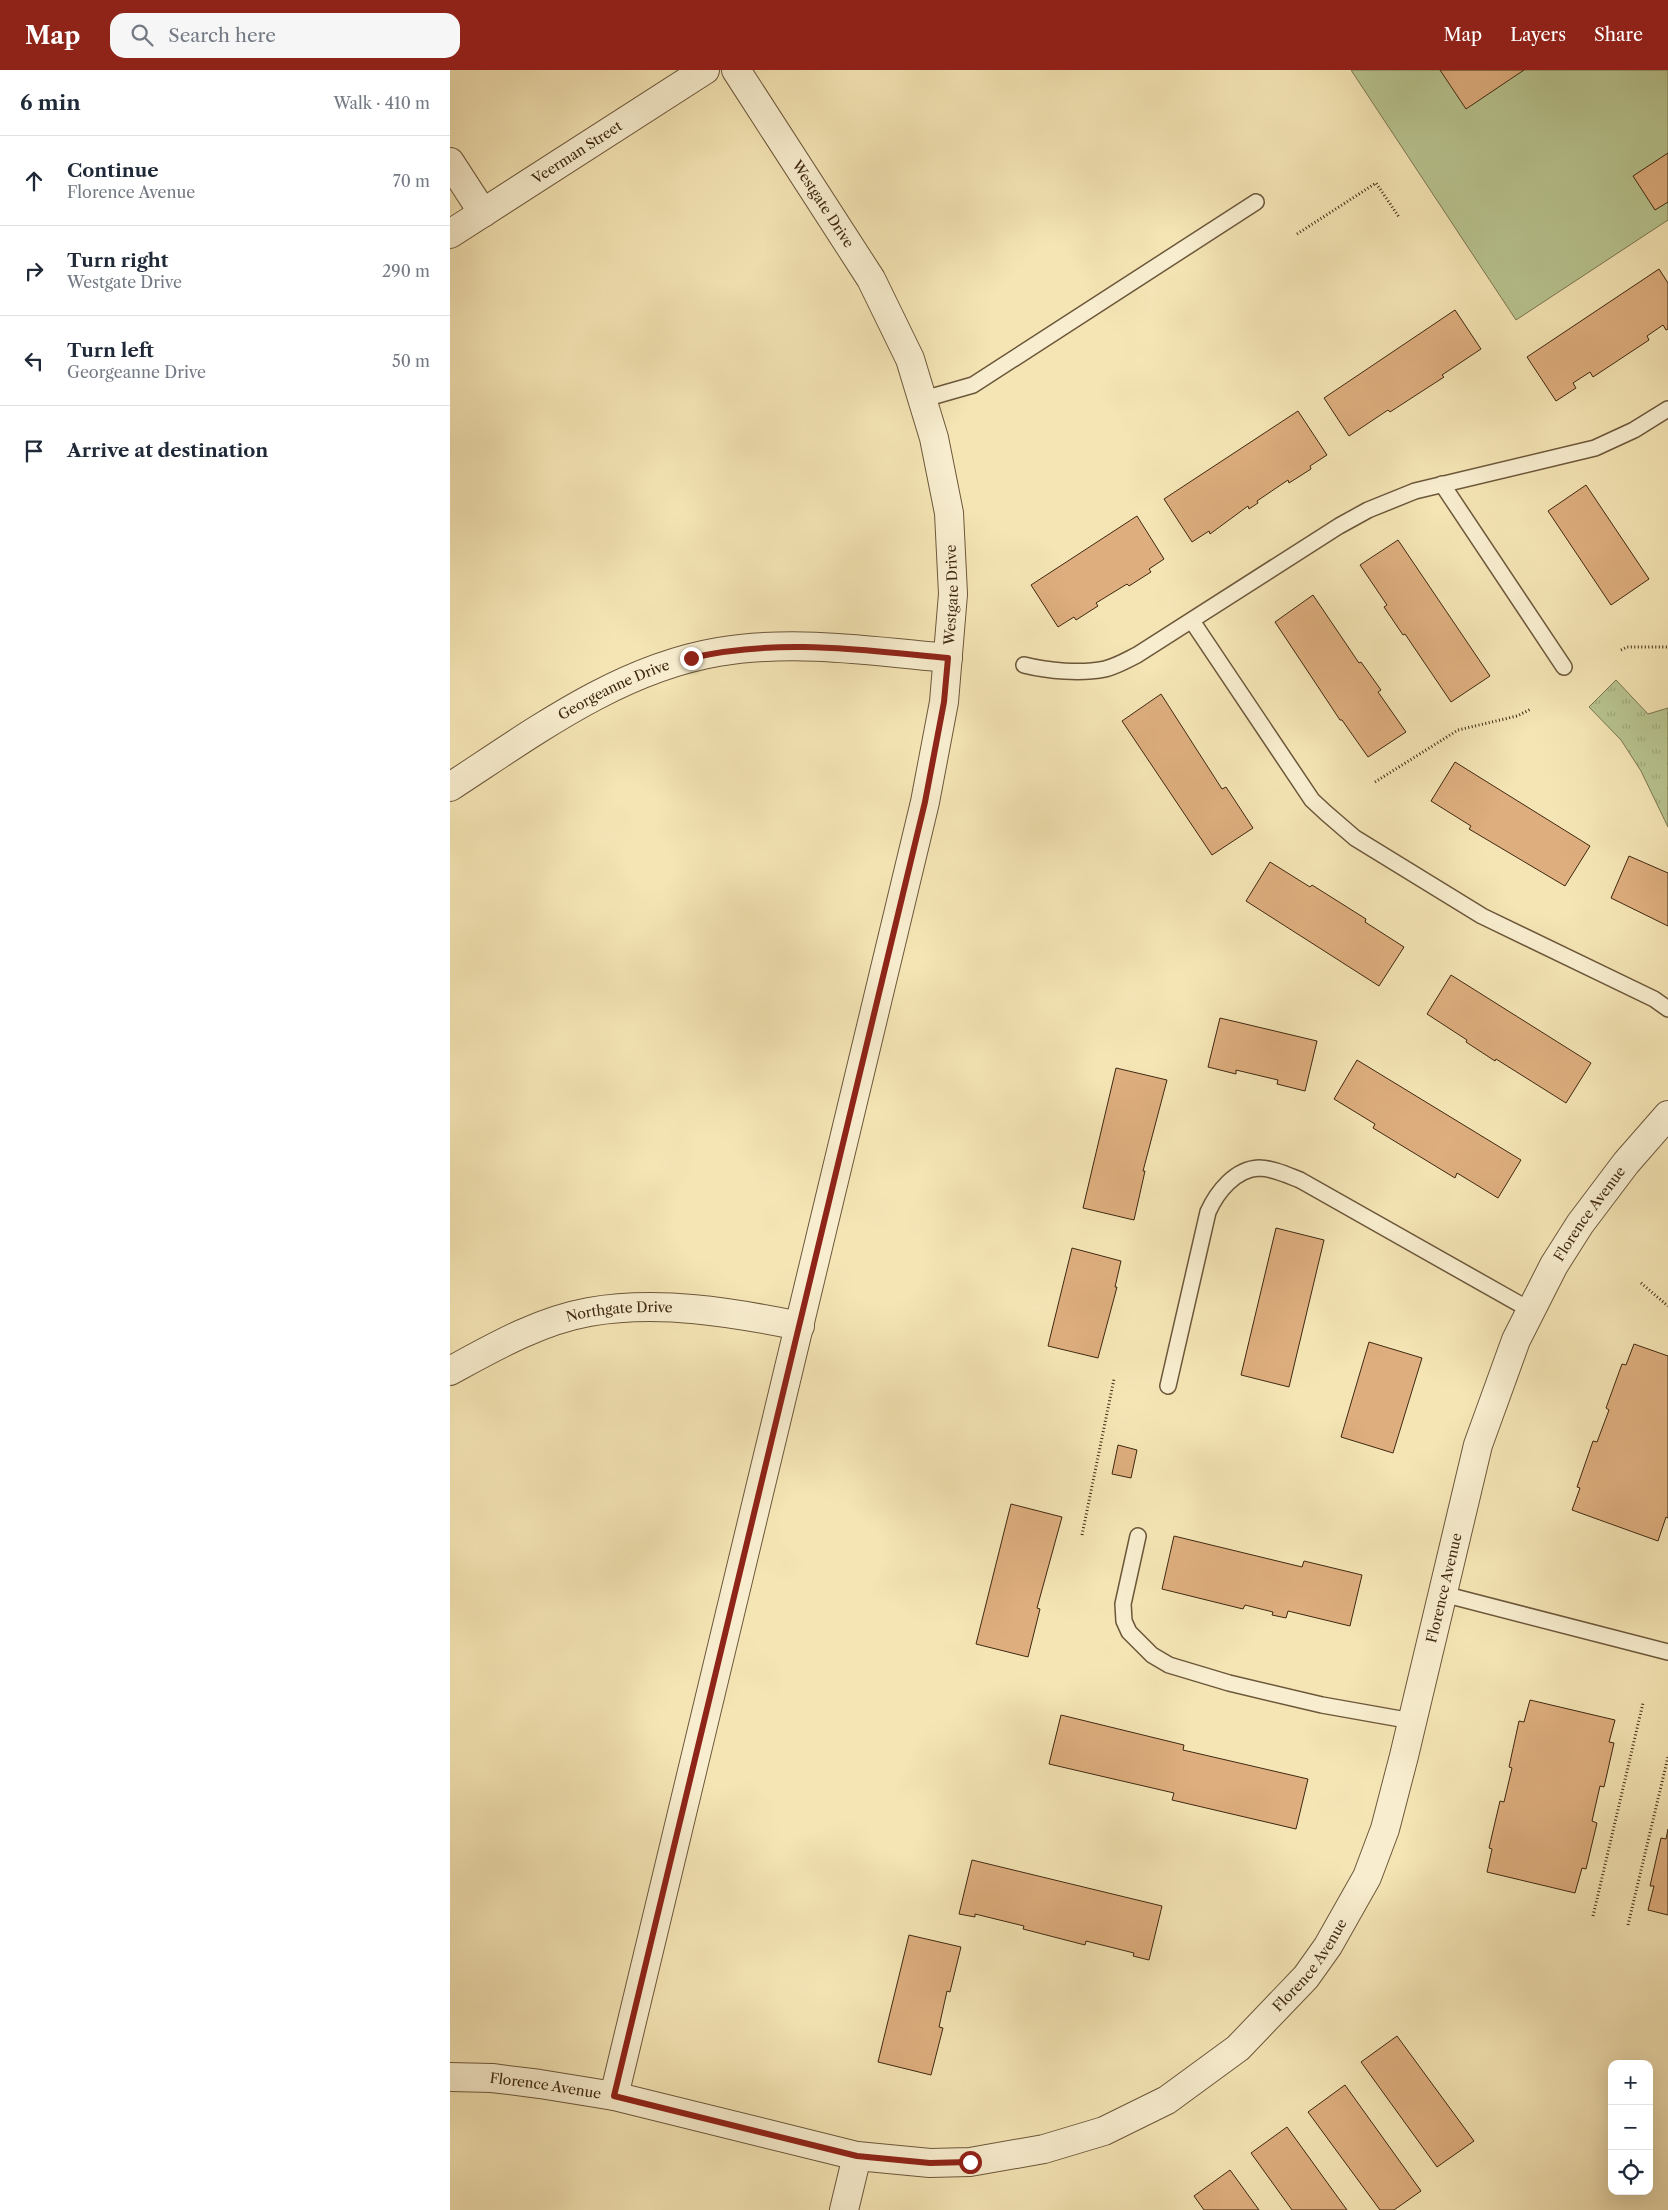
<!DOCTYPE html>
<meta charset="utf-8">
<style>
:root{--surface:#fff;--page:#f6f6f7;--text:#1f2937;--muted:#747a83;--line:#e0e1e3;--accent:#8f2418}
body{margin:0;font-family:"Libre Caslon Text",serif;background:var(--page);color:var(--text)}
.controls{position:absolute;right:15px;bottom:15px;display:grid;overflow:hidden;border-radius:10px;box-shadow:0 5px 20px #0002}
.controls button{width:45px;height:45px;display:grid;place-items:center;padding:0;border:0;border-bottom:1px solid var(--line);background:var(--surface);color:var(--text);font:25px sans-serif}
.stop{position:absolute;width:15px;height:15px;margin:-11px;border:4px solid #8f2418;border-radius:50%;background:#fff}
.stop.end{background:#8f2418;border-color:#fff;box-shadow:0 1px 5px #0008}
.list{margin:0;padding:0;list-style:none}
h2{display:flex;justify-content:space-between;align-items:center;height:65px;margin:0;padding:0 20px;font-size:21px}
h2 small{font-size:16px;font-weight:400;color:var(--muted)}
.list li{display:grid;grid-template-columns:32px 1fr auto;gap:15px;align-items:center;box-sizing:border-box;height:90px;padding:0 20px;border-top:1px solid var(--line)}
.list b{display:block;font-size:19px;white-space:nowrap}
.list p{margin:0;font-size:16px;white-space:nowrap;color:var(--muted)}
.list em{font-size:16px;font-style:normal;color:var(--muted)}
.icon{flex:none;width:28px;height:28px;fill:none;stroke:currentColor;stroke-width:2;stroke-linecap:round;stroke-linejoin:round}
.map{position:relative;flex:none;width:1218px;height:2140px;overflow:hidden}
header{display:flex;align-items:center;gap:30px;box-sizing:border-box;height:70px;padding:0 25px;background:var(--accent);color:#fff}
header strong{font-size:24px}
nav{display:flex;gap:28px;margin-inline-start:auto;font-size:18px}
.search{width:350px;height:45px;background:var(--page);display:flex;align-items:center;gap:12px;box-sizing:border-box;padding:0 18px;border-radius:15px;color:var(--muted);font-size:19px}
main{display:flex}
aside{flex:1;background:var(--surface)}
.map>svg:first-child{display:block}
</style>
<header>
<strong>Map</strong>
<div class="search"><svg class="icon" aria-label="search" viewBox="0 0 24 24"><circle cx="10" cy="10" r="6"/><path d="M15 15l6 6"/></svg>Search here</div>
<nav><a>Map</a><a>Layers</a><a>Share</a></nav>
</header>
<main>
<aside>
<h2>6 min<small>Walk · 410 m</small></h2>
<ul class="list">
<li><svg class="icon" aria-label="ahead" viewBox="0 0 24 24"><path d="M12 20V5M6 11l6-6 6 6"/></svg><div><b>Continue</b><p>Florence Avenue</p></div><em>70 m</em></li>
<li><svg class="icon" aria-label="right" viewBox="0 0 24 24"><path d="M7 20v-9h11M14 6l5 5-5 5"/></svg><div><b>Turn right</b><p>Westgate Drive</p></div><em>290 m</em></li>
<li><svg class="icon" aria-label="left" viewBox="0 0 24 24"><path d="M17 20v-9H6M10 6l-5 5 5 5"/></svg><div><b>Turn left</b><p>Georgeanne Drive</p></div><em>50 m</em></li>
<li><svg class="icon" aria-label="arrive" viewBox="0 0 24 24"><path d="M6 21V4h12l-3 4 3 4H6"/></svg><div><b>Arrive at destination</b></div></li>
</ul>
</aside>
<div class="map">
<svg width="1218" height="2140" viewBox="0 0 1218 2140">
<defs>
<pattern id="park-tufts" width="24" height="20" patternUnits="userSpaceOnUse" patternTransform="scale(1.25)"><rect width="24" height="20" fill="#b8c590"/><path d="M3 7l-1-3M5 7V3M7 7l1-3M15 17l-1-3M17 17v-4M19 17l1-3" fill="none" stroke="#9fa97b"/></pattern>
</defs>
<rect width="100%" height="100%" fill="#f5e5b5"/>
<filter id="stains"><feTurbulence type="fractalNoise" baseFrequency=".004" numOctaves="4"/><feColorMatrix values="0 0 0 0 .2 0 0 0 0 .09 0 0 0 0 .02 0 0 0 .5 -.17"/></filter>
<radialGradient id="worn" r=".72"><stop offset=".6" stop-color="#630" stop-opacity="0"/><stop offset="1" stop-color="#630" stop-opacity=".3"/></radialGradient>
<polygon fill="#b8c590" stroke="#7c7650" points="901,0 1218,0 1218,150 1066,250"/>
<polygon fill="url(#park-tufts)" stroke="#7c7650" points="1166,610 1198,644 1218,638 1218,757 1191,701 1171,670 1139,637"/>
<g fill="#deae7e" stroke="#3f2811">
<polygon points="990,0 1074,0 1016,39"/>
<polygon points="1218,83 1218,132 1205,140 1183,106"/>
<polygon points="1209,199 1218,213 1218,259 1216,260 1213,255 1197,266 1199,270 1143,307 1140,302 1123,313 1126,318 1106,331 1077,287"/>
<polygon points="1005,240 1031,279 992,305 994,307 940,342 938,340 899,366 874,328"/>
<polygon points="848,341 877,385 860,396 861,399 839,413 838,410 807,431 808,433 799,439 798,436 760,464 759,461 742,472 714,429"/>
<polygon points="1136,415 1199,509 1161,535 1098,441"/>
<polygon points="687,446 714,489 699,499 701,502 679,516 677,514 646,533 648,536 626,550 624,547 608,557 581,515"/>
<polygon points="948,470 1040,606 1001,632 955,564 953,565 934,537 937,535 910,495"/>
<polygon points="863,525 909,593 911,592 931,620 928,622 956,662 918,687 892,650 890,650 825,552"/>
<polygon points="711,624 772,719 776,717 803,758 762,785 672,651"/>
<polygon points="1005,692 1140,776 1115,816 1019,759 1021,756 981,731"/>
<polygon points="1179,786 1218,803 1218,856 1161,828"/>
<polygon points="820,792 860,817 862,815 916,849 915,852 954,877 929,916 796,831"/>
<polygon points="1001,905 1141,993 1116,1033 1046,989 1045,991 1016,972 1017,970 977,944"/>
<polygon points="770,948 867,971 855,1021 827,1014 828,1010 786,1000 786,1004 758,997"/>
<polygon points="907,990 1071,1090 1048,1128 1007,1103 1005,1108 923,1058 925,1054 884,1029"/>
<polygon points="666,998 717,1010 693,1101 695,1101 684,1150 633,1138"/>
<polygon points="826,1158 874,1170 839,1317 791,1305"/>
<polygon points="622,1178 671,1191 665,1217 667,1217 648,1288 598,1276"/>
<polygon points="919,1272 972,1288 943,1383 891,1367"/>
<polygon points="1184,1274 1218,1286 1218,1448 1216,1447 1208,1471 1122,1440 1130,1418 1127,1417 1143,1371 1147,1372 1159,1340 1156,1338 1172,1294 1176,1295"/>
<polygon points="668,1375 687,1380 681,1408 662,1404"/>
<polygon points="561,1434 612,1447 587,1538 590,1539 578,1587 526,1574"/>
<polygon points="724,1466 852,1497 854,1491 912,1505 900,1556 838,1541 836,1548 822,1545 823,1542 795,1535 793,1539 712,1519"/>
<polygon points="1080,1630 1165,1650 1159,1672 1164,1673 1154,1717 1150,1716 1142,1751 1147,1753 1136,1799 1132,1798 1125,1823 1037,1802 1042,1779 1039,1778 1050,1731 1054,1732 1062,1698 1059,1697 1069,1651 1074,1652"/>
<polygon points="611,1645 734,1675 733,1680 858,1709 846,1759 722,1730 724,1723 599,1694"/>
<polygon points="1218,1759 1218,1845 1198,1840 1204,1816 1200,1816 1211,1768 1216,1769"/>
<polygon points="522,1790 712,1836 699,1890 683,1886 684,1883 636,1871 635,1875 573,1859 574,1856 525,1844 525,1847 509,1844"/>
<polygon points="459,1865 511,1877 500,1922 497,1921 489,1957 493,1958 481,2005 428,1992"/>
<polygon points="947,1966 1024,2071 987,2097 911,1992"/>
<polygon points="895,2015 971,2121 944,2140 930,2140 858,2042"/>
<polygon points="837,2057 897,2140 842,2140 801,2083"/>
<polygon points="780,2100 809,2140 754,2140 744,2126"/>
</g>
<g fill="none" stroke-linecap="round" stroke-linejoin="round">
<g stroke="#6c573a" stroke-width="18">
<g id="lane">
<polyline points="474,329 523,315 806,132"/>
<polyline points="992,414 1114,597"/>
<polyline points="742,551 862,730 876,743 905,768 1032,846 1204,929 1218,939"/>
<path d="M574,595C598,601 631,604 655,599C667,596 677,590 687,585L889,456L918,440L965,421L1145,378L1184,360L1218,339"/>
<path d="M718,1316L758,1142C767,1122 785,1099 809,1098C822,1098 837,1105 850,1110L1080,1240"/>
<polyline points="688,1466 673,1534 674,1551 679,1562 702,1585 719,1595 779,1613 872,1635 962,1651"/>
<polyline points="993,1524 1218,1582"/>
</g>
</g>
<g stroke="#6c573a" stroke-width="30">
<g id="street">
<polyline points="0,92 33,143"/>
<path id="s1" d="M0,164L255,0"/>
<path id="s2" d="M0,717C83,663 168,599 268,582C344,569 423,581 498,588"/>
<path id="s3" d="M0,1301C44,1277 89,1251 139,1242C209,1230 281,1242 350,1256"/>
<path id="s4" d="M0,2007L42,2008L90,2014L164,2026L407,2086L480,2093L520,2092L594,2079L654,2061L717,2030L788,1978L856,1907L878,1876L917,1807L935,1759L954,1686L1028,1375L1066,1270L1104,1195L1130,1154L1176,1093L1218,1045"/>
<path id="s5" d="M164,2026L475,732L494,632L503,524L499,443L484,368L460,289L421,209L286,0"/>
<polyline points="394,2140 407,2086"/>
</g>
</g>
<g stroke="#3f2811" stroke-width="3" stroke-dasharray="1 2.5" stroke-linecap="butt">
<polyline points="847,164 926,113 949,147"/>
<polyline points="1171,580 1177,577 1218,577"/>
<polyline points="925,712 1008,660 1067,646 1081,639"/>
<polyline points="1191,1213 1218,1236"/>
<polyline points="632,1465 664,1309"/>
<polyline points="1143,1846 1193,1633"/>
<polyline points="1178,1855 1218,1687"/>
</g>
<use href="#lane" stroke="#f8eecf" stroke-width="15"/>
<use href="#street" stroke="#f8eecf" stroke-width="28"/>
</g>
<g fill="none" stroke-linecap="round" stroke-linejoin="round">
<path stroke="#8f2418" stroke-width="6" d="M241,588C328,568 411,580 498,588L494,632L475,732L164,2026L407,2086L480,2093L520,2092"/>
</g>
<g text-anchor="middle" stroke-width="4" stroke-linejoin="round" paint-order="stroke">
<g font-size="14" fill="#3f2811" stroke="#f8eecf">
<text dy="5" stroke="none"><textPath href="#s1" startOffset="151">Veerman Street</textPath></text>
<text transform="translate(373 134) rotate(57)" y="5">Westgate Drive</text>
<text dy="5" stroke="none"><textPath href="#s5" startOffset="1540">Westgate Drive</textPath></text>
<text dy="5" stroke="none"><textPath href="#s2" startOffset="191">Georgeanne Drive</textPath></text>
<text dy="5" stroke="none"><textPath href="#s4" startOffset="1745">Florence Avenue</textPath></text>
<text dy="5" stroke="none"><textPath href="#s3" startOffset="182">Northgate Drive</textPath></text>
<text dy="5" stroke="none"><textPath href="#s4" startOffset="1340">Florence Avenue</textPath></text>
<text dy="5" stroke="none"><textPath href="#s4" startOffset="935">Florence Avenue</textPath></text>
<text dy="5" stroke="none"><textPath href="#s4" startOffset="96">Florence Avenue</textPath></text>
</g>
</g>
<rect width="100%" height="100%" filter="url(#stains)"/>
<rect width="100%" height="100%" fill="url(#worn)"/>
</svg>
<div class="controls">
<button>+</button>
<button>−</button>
<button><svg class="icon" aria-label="locate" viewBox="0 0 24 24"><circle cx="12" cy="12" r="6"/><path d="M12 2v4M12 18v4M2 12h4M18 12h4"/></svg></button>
</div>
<div class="stop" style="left:520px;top:2092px"></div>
<div class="stop end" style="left:241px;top:588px"></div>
</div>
</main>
